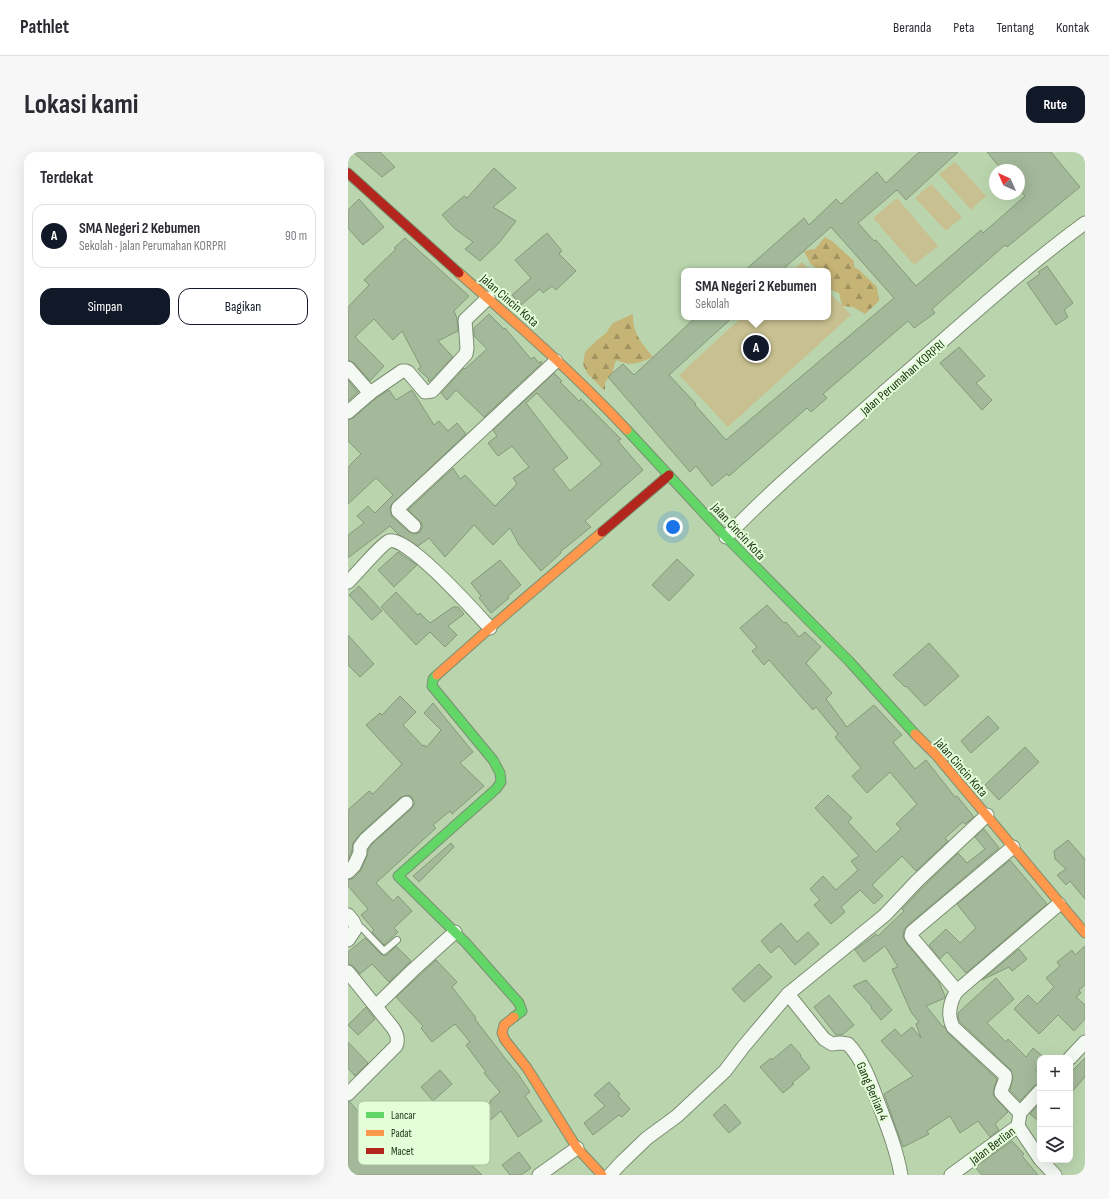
<!DOCTYPE html>
<html lang="id">
<meta charset="utf-8">
<style>
:root{--surface:#fff;--page:#f7f7f7;--text:#2b2b33;--muted:#7c7c81;--line:#e1e1e2;--accent:#111827}
body{margin:0;font-family:"Sofia Sans Condensed",sans-serif;background:var(--page);color:var(--text)}
.controls{position:absolute;right:12px;bottom:12px;display:grid;overflow:hidden;border-radius:8px;box-shadow:0 4px 16px #0002}
.controls button{width:36px;height:36px;display:grid;place-items:center;padding:0;border:0;border-bottom:1px solid var(--line);background:var(--surface);color:var(--text);font:20px sans-serif}
.compass{position:absolute;left:641px;top:12px;width:36px;height:36px;border-radius:50%;background:var(--surface);box-shadow:0 4px 16px #0002;rotate:315deg}
.you{position:absolute;left:325px;top:375px;width:14px;height:14px;margin:-10px;border:3px solid #fff;border-radius:50%;background:#1a73e8;box-shadow:0 0 0 6px #1a73e833}
.badge{display:grid;place-items:center;width:26px;height:26px;border-radius:50%;background:var(--accent);color:#fff;font-size:13px;font-weight:700}
.pin{position:absolute;translate:-50% -50%;border:2px solid #fff;box-shadow:0 1px 4px #0006}
.popup{position:absolute;left:333px;top:116px;width:150px;height:52px;box-sizing:border-box;display:grid;place-content:center;border-radius:8px;background:var(--surface);filter:drop-shadow(0 1px 3px #0005);font-size:13px;white-space:nowrap;color:var(--muted)}
.popup b{font-size:15px;color:var(--text)}
.popup::after{content:'';position:absolute;left:50%;top:100%;margin-left:-8px;border:8px solid transparent;border-top-color:var(--surface)}
.list{margin:0;padding:0;list-style:none}
h2{display:flex;justify-content:space-between;align-items:center;height:52px;margin:0;padding:0 16px;font-size:17px}
h2 small{font-size:13px;font-weight:400;color:var(--muted)}
.list li{display:grid;grid-template-columns:26px 1fr auto;gap:12px;align-items:center;box-sizing:border-box;height:64px;margin:0 8px 8px;padding:0 8px;border:1px solid var(--line);border-radius:12px}
.list b{display:block;font-size:15px;white-space:nowrap}
.list p{margin:0;font-size:13px;white-space:nowrap;color:var(--muted)}
.list em{font-size:13px;font-style:normal;color:var(--muted)}
.actions{display:flex;gap:8px;padding:12px 16px}
.actions a{flex:1;padding:9px 0;border:1px solid var(--accent);border-radius:12px;text-align:center;font-size:14px;color:var(--accent)}
.actions .main{background:var(--accent);color:#fff}
.icon{flex:none;width:22px;height:22px;fill:none;stroke:currentColor;stroke-width:2;stroke-linecap:round;stroke-linejoin:round}
.map{position:relative;flex:none;width:737px;height:1023px;overflow:hidden;border-radius:12px}
header{display:flex;align-items:center;gap:24px;box-sizing:border-box;height:56px;padding:0 20px;background:var(--surface);border-bottom:1px solid var(--line)}
header strong{font-size:19px}
nav{display:flex;gap:22px;margin-inline-start:auto;font-size:14px}
.intro{display:flex;align-items:center;justify-content:space-between;box-sizing:border-box;height:96px;padding:0 24px}
h1{margin:0;font-size:28px}
.button{padding:10px 18px;border-radius:12px;background:var(--accent);color:#fff;font-size:14px;font-weight:700}
main{display:flex;gap:24px;padding:0 24px}
aside{flex:1;background:var(--surface);border-radius:12px;box-shadow:0 4px 16px #0002}
.map>svg:first-child{display:block}
</style>
<header>
<strong>Pathlet</strong>
<nav><a>Beranda</a><a>Peta</a><a>Tentang</a><a>Kontak</a></nav>
</header>
<div class="intro"><h1>Lokasi kami</h1><a class="button">Rute</a></div>
<main>
<aside>
<h2>Terdekat<small></small></h2>
<ul class="list">
<li><span class="badge">A</span><div><b>SMA Negeri 2 Kebumen</b><p>Sekolah · Jalan Perumahan KORPRI</p></div><em>90 m</em></li>
</ul>
<div class="actions"><a class="main">Simpan</a><a>Bagikan</a></div>
</aside>
<div class="map">
<svg width="737" height="1023" viewBox="0 0 737 1023">
<defs>
<pattern id="forest-firs" width="22" height="20" patternUnits="userSpaceOnUse"><rect width="22" height="20" fill="#c5b475"/><path d="M5 1l3.5 6h-7zM16 11l3.5 6h-7z" fill="#a0935f"/></pattern>
</defs>
<rect width="100%" height="100%" fill="#bad5ae"/>
<g fill="url(#forest-firs)">
<polygon points="477,85 484,89 506,109 506,115 510,117 529,135 531,149 517,162 505,155 494,154 491,141 480,137 480,119 471,119 462,111 456,99 467,97"/>
<path d="M285,162C284,181 294,191 305,205C290,211 284,215 268,208L264,222L257,230V239L239,221L235,212L237,200L248,189L258,181L265,171Z"/>
</g>
<g fill="#c8c090">
<polygon points="607,10 638,44 623,58 591,22"/>
<polygon points="583,32 614,65 598,79 567,46"/>
<polygon points="549,46 590,94 566,113 525,66"/>
<polygon points="454,110 462,119 444,119"/>
<polygon points="480,139 503,163 380,275 331,223 394,165 480,165"/>
</g>
<g fill="#a4b99a" stroke="#85997b" fill-rule="evenodd">
<polygon points="5,0 32,0 47,15 34,25"/>
<polygon points="571,0 610,0 558,48 549,38 510,71 526,89 528,88 568,134 633,78 635,81 677,44 671,37 671,18 654,18 639,0 703,0 732,35 659,95 657,93 584,157 587,161 566,176 560,169 475,242 479,246 463,260 459,256 381,324 379,322 364,334 348,314 342,320 260,225 275,212 286,223 348,165 385,165 321,223 348,252 347,253 378,288 546,146 483,75 433,119 396,119 456,66 461,73 488,47 493,52 529,20 538,31"/>
<polygon points="146,16 168,36 145,55 168,69 151,91 132,109 117,97 125,90 107,77 94,63 116,44 119,46"/>
<polygon points="11,47 36,75 15,93 0,76 0,58"/>
<polygon points="199,81 214,99 211,102 228,119 208,138 204,134 195,141 192,137 173,153 164,143 183,126 167,108"/>
<polygon points="57,86 121,144 106,159 109,166 110,179 90,189 105,205 81,230 80,228 81,227 70,217 73,215 54,179 45,188 26,167 7,185 36,214 22,229 6,211 0,208 0,155 21,133 16,128 48,97 46,96"/>
<polygon points="699,114 725,151 716,158 720,165 708,173 679,131 692,122 690,120"/>
<polygon points="141,162 156,177 157,176 183,207 186,205 191,211 193,209 194,211 136,265 108,238 99,248 93,241 116,216 117,217 139,197 126,184 126,176"/>
<polygon points="611,195 637,224 628,231 644,248 634,258 592,211"/>
<path d="M206,221L214,229L212,230L231,249L233,247L273,287L270,289L295,318L237,369L243,375L212,400L213,401L193,419L171,393L162,376L145,393L126,373L97,405L81,386L70,394L50,382L42,374L0,406V383L16,371L9,364L20,354L27,361L45,343L28,326L0,352V315L13,302L0,289V268L5,266L27,247L41,238L48,248L64,238L86,273L91,269L100,279L109,271L118,282L43,353L42,359L44,365L61,380L68,382L72,380L74,376V371L60,358L105,316L112,327L117,323L147,354L169,332L165,326L181,315L164,294L150,304L140,291L149,284L145,278ZM189,241L254,312L222,339L205,317L220,306L178,251Z"/>
<polygon points="0,228 10,240 0,249"/>
<polygon points="50,400 69,413 46,435 30,418"/>
<polygon points="329,407 346,423 321,449 304,433"/>
<polygon points="152,408 173,433 160,444 161,446 143,461 131,446 133,444 123,431"/>
<polygon points="11,434 34,459 24,468 1,443"/>
<polygon points="48,440 70,463 72,461 82,471 105,455 110,455 116,462 100,474 109,483 97,495 82,480 68,493 33,455"/>
<polygon points="419,453 436,471 438,470 451,485 457,480 473,495 458,511 484,541 478,547 499,575 526,553 554,583 545,590 567,617 578,608 607,645 609,644 626,665 617,672 615,670 597,686 600,689 568,719 554,704 524,733 535,744 526,752 512,738 493,755 497,760 483,772 466,753 472,748 462,737 475,724 488,738 510,718 503,709 511,704 467,656 480,643 504,666 500,670 528,700 553,677 548,672 569,652 542,620 519,641 504,624 513,616 487,585 490,582 468,555 465,558 421,508 416,513 404,499 409,495 392,476"/>
<polygon points="0,483 26,512 12,525 0,513"/>
<polygon points="581,491 611,524 577,554 558,534 557,535 545,523"/>
<polygon points="52,544 68,560 55,573 75,594 76,593 79,595 93,578 76,561 85,551 125,600 112,611 136,634 104,662 102,659 85,673 88,676 28,731 45,749 50,744 64,759 46,776 50,780 36,793 24,780 26,778 13,763 20,757 0,734 0,728 6,726 13,718 19,704 20,698 24,692 63,657 66,653 66,649 64,645 60,643 53,645 12,682 5,691 4,699 0,708 0,658 21,639 25,642 54,612 18,573 32,561 34,563"/>
<polygon points="640,564 651,576 623,601 613,589"/>
<polygon points="677,595 691,610 651,648 637,633"/>
<polygon points="636,677 651,696 559,774 556,778 555,785 559,792 591,830 597,844 597,846 578,854 595,875 596,874 600,881 649,927 646,936 645,943 660,960 647,972 651,978 642,985 630,969 612,981 602,964 579,979 581,982 555,995 536,942 565,924 533,889 547,877 553,884 564,875 573,886 568,872 571,870 563,860 544,817 550,815 537,794 516,810 507,798 528,782 530,784 556,759 554,757 575,735 610,701 619,711 637,697 627,685"/>
<polygon points="720,688 737,707 737,747 722,729 718,733 709,723 718,717 707,707 706,699"/>
<polygon points="103,691 106,695 71,730 65,724"/>
<polygon points="662,708 699,752 618,821 599,800 592,807 581,793 598,777 612,791 628,776 609,752"/>
<polygon points="433,771 449,790 460,780 471,792 447,813 431,794 423,801 413,789"/>
<polygon points="17,786 34,803 39,803 48,794 63,809 41,830 24,812 12,822 6,815 0,812 0,800"/>
<polygon points="737,794 737,833 731,838 733,841 728,845 737,853 737,867 726,879 710,863 691,882 666,857 680,843 689,852 706,835 698,826 712,814 709,810 724,798 727,803"/>
<polygon points="671,797 679,807 664,819 661,815 634,828"/>
<polygon points="88,808 109,830 104,835 128,866 127,867 156,905 170,922 182,940 177,944 194,969 170,985 153,959 122,986 113,975 143,950 142,949 152,940 136,921 138,920 118,893 122,890 107,872 84,890 73,876 75,874 48,845"/>
<polygon points="411,812 424,825 396,850 384,837"/>
<polygon points="648,826 666,847 639,871 658,890 660,887 678,905 685,896 697,906 692,906 692,912 687,918 692,922 692,931 686,934 672,949 662,938 665,926 663,918 612,870 610,865 610,861"/>
<polygon points="518,828 544,858 533,868 523,856 524,855 505,834"/>
<polygon points="481,843 506,873 494,883 488,883 466,855"/>
<polygon points="18,855 27,867 10,883 0,873"/>
<polygon points="0,890 20,911 7,924 0,916"/>
<polygon points="443,892 453,903 452,904 462,916 444,931 446,932 435,941 412,915 423,906 424,908"/>
<polygon points="737,906 737,925 722,942 722,921"/>
<polygon points="92,918 104,932 85,949 73,935"/>
<polygon points="261,930 272,942 270,944 282,957 274,965 271,963 245,983 236,971 257,954 246,943"/>
<polygon points="0,950 2,950 37,992 64,963 68,963 85,978 78,986 104,1012 114,1004 134,1023 0,1023"/>
<polygon points="692,951 692,970 682,962"/>
<polygon points="377,952 393,971 381,981 365,963"/>
<polygon points="664,989 676,1002 674,1004 690,1023 634,1023 627,1015"/>
<polygon points="171,1000 183,1016 173,1023 162,1023 154,1013"/>
</g>
<g fill="none" stroke-linecap="round" stroke-linejoin="round">
<g stroke="#7a8f70" stroke-width="8">
<polyline id="lane" points="8,775 14,776 36,799 49,788"/>
</g>
<g stroke="#7a8f70" stroke-width="15">
<g id="street">
<polyline points="0,216 22,241"/>
<polyline points="0,260 22,241 54,219 58,219 60,220 77,240 84,239 118,202 119,196 117,168 140,146"/>
<polyline points="66,374 50,359 50,356 208,209"/>
<path d="M378,385C428,333 483,288 536,240C602,183 666,123 737,71"/>
<path d="M0,430C8,423 33,392 41,389C59,383 128,461 142,476"/>
<polyline points="0,720 6,714 12,701 12,695 18,687 58,651"/>
<polyline points="0,763 5,769 8,775 6,779 0,788"/>
<path d="M0,820L45,876C49,882 51,887 48,894L0,942"/>
<polyline points="609,839 565,787 563,784 564,780 665,695"/>
<path d="M440,842L476,887L484,892L492,891L500,892C517,910 524,935 533,958C541,979 549,1000 553,1023"/>
<polyline points="28,854 65,818 107,780"/>
<polyline points="722,906 737,890"/>
<path d="M672,961L653,941C653,934 659,929 657,923L605,875C599,863 602,849 609,839L711,752"/>
<polyline points="670,974 692,1007"/>
<polyline points="693,1008 707,1023"/>
<polyline points="191,1023 229,996"/>
<polyline points="262,1023 273,1011 299,986 329,964 377,919 396,894 440,842 537,763 569,729 639,663"/>
<polyline points="603,1023 670,974 672,961 692,939"/>
</g>
</g>
<g stroke="#7a8f70" stroke-width="11">
<g id="fast">
<polyline points="279,278 378,385 501,509 567,582"/>
<polyline points="89,523 85,527 84,534 145,608 152,621 153,630 148,637 50,724 118,791 171,851 174,859 166,865"/>
</g>
</g>
<g stroke="#7a8f70" stroke-width="11">
<g id="slow">
<path d="M111,121C168,171 227,222 279,278"/>
<polyline points="89,523 142,476 254,380"/>
<polyline points="567,582 588,603 737,781"/>
<polyline points="166,865 156,873 154,881 157,888 179,916 229,996 254,1023"/>
</g>
</g>
<g stroke="#7a8f70" stroke-width="11">
<g id="jam">
<polyline points="0,21 111,121"/>
<polyline points="254,380 321,323"/>
</g>
</g>
<use href="#lane" stroke="#f5f9f3" stroke-width="6"/>
<use href="#street" stroke="#f5f9f3" stroke-width="13"/>
<use href="#fast" stroke="#63d668" stroke-width="9"/>
<use href="#slow" stroke="#ff974d" stroke-width="9"/>
<use href="#jam" stroke="#b3261e" stroke-width="9"/>
</g>
<g text-anchor="middle" stroke-width="4" stroke-linejoin="round" paint-order="stroke">
<g font-size="13" fill="#213418" stroke="#e5feda">
<text transform="translate(162 148) rotate(41)" y="5">Jalan Cincin Kota</text>
<text transform="translate(554 225) rotate(-41)" y="5">Jalan Perumahan KORPRI</text>
<text transform="translate(391 379) rotate(47)" y="5">Jalan Cincin Kota</text>
<text transform="translate(614 615) rotate(49)" y="5">Jalan Cincin Kota</text>
<text transform="translate(525 939) rotate(67)" y="5">Gang Berlian 4</text>
<text transform="translate(644 993) rotate(-37)" y="5">Jalan Berlian</text>
</g>
</g>
<rect x="10" y="949" width="132" height="64" rx="6" fill="#e5feda" stroke="#aac1a0" stroke-width="1"/>
<rect x="18" y="960" width="18" height="6" fill="#63d668"/>
<rect x="18" y="978" width="18" height="6" fill="#ff974d"/>
<rect x="18" y="996" width="18" height="6" fill="#b3261e"/>
<g font-size="11" fill="#213418">
<text x="43" y="967">Lancar</text>
<text x="43" y="985">Padat</text>
<text x="43" y="1003">Macet</text>
</g>
</svg>
<div class="controls">
<button>+</button>
<button>−</button>
<button><svg class="icon" aria-label="layers" viewBox="0 0 24 24"><path d="M12 4l9 5-9 5-9-5zM3 14l9 5 9-5"/></svg></button>
</div>
<svg class="compass" viewBox="-18 -18 36 36"><path d="M0-13l5 13h-10z" fill="#e53935"/><path d="M0 13l5-13h-10z" fill="#7c7c81"/></svg>
<div class="you"></div>
<div class="pin badge" style="left:408px;top:196px">A</div>
<div class="popup"><b>SMA Negeri 2 Kebumen</b>Sekolah</div>
</div>
</main>
